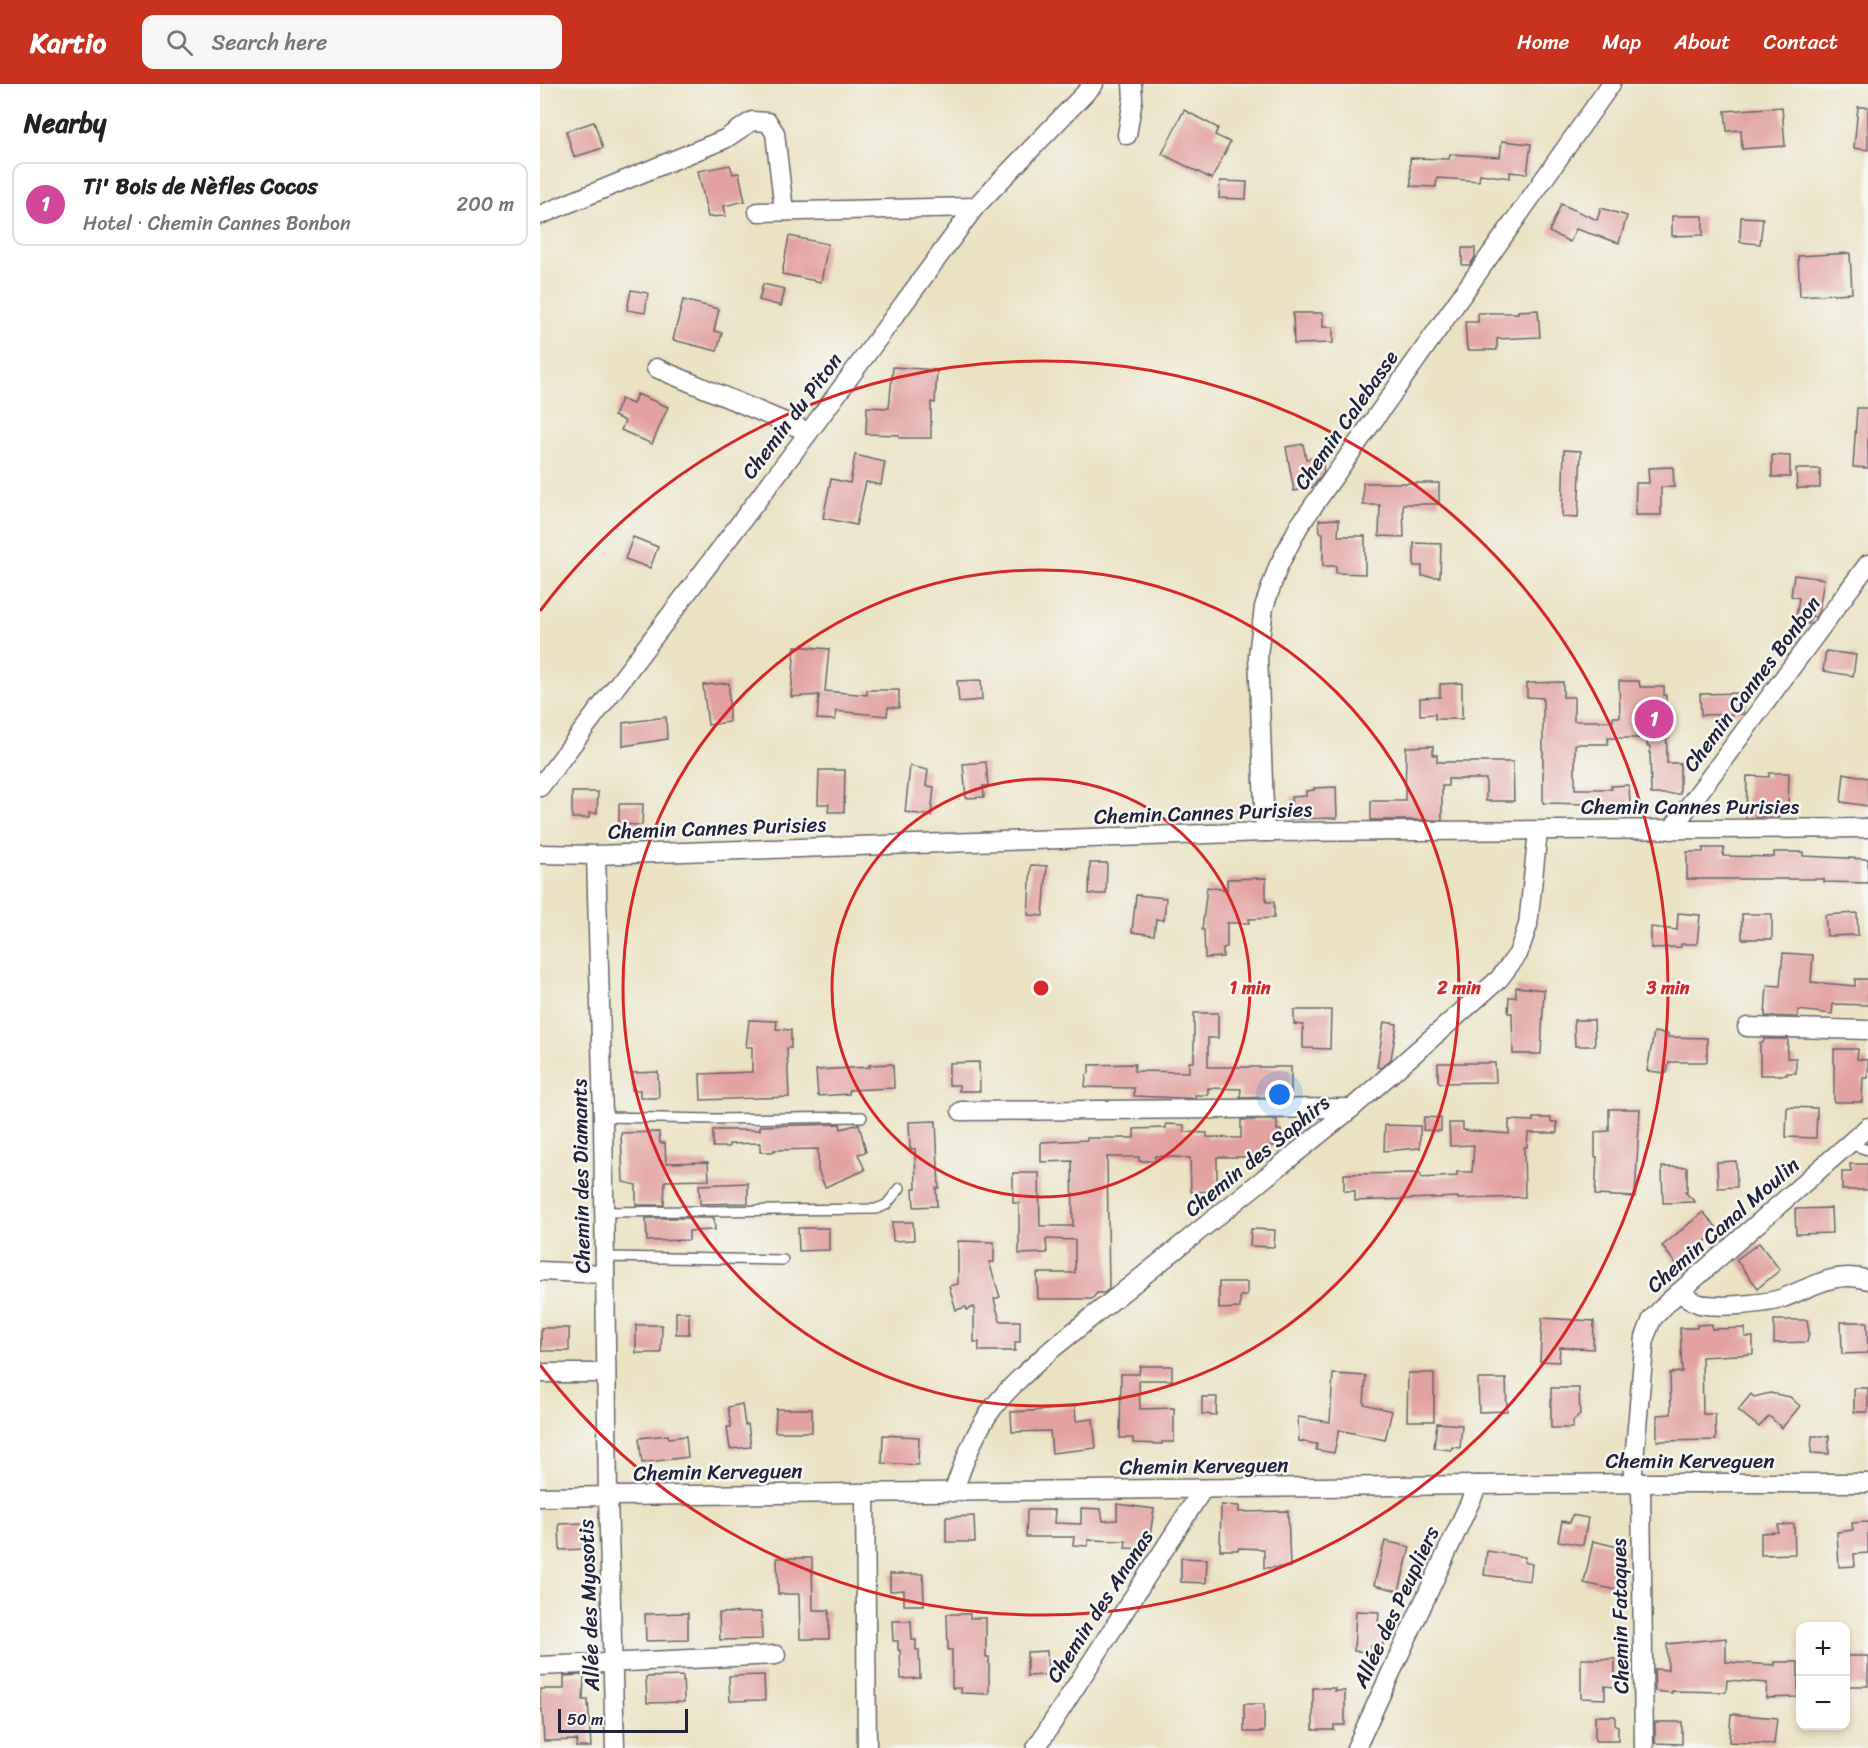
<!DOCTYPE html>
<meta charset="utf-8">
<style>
:root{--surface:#fff;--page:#f6f6f6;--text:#222;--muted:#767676;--line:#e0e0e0;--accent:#c8321e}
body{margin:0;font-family:Sriracha,sans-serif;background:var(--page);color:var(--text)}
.controls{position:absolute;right:18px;bottom:18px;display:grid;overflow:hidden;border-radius:12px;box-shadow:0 3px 9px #0003}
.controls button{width:54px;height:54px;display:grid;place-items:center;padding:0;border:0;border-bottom:2px solid var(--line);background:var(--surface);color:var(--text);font:30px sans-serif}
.scale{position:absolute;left:18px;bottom:15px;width:130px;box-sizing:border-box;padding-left:6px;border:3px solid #22223b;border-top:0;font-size:16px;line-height:21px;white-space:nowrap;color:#22223b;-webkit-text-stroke:4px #f6f6f2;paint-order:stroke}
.you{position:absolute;left:740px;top:1011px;width:21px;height:21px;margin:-15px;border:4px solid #fff;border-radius:50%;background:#1a73e8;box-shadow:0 0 0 9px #1a73e833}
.badge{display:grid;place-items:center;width:39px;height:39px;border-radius:50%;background:var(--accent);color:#fff;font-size:20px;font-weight:700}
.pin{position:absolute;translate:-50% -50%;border:3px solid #fff;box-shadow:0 2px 6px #0006}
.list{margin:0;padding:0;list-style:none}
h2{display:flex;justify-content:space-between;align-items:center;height:78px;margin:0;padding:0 24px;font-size:26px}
h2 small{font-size:20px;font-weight:400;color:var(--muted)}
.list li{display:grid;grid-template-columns:39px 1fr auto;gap:18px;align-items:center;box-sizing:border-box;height:84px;margin:0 12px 12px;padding:0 12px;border:2px solid var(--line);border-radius:12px}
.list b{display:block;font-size:22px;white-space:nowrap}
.list p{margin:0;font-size:20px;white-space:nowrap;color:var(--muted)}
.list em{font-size:20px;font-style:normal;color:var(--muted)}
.icon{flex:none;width:33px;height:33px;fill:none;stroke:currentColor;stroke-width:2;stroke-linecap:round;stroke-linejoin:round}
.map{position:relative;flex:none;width:1328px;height:1664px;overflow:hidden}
header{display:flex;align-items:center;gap:36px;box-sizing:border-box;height:84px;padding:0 30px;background:var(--accent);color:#fff}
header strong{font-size:28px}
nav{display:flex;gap:33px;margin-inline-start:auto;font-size:21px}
.search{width:420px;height:54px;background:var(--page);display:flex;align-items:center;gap:15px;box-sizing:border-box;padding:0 21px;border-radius:12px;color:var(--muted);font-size:22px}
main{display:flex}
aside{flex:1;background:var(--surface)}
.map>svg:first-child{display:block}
</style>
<header>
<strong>Kartio</strong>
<div class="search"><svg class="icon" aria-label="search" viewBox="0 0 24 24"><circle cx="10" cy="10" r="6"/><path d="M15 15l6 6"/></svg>Search here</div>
<nav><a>Home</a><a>Map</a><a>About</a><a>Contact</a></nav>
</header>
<main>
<aside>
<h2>Nearby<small></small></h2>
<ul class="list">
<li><span class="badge" style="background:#d1479c">1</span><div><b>Ti' Bois de Nèfles Cocos</b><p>Hotel · Chemin Cannes Bonbon</p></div><em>200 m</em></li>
</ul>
</aside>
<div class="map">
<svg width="1328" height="1664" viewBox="0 0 1328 1664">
<rect width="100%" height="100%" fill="#f6f6f2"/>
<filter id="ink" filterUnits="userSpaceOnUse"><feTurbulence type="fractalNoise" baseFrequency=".0167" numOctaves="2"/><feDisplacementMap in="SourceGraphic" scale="12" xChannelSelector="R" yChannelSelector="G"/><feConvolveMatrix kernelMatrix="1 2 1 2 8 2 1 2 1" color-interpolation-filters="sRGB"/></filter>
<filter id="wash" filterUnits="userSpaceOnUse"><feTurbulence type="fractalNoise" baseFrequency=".008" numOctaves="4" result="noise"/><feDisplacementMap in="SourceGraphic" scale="24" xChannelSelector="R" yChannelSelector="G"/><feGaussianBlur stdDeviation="1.35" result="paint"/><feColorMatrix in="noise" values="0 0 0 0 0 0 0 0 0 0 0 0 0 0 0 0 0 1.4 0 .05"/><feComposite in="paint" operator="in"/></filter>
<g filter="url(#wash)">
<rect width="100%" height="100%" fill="#ebe2c2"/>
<g id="blocks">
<g fill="#e2a3a0">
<polygon points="1242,23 1245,62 1202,65 1201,46 1187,47 1185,27"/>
<polygon points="1318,23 1328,23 1328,66 1314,64"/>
<polygon points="644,26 678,44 675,51 690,58 672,95 622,70"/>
<polygon points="54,38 63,64 34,73 26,47"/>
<polygon points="962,57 991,60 987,90 970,88 970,94 940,90 939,97 897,94 896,103 871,102 870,74 909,75 910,70 960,73"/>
<polygon points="190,81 193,90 199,89 205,117 184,122 186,132 168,133 158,87"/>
<polygon points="680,97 707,98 706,115 679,114"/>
<polygon points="1021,120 1057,136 1061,124 1087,132 1079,159 1036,145 1030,158 1009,148"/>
<polygon points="1132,132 1163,132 1163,151 1132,152"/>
<polygon points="1201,133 1223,134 1220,160 1200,158"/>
<polygon points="249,152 288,160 281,198 242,190"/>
<polygon points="922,164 935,164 935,173 930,181 922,181"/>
<polygon points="1310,169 1312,209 1260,212 1258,172"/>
<polygon points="223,200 245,205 241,222 219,216"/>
<polygon points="91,206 108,209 105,229 87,226"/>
<polygon points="143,216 179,225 174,247 182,249 177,267 133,256"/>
<polygon points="998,226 1000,253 957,255 957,266 927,266 925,238 938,238 938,229 978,229 978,227"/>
<polygon points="753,229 783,229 783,243 793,243 793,259 754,260"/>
<polygon points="353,283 397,286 395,319 391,318 391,354 359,354 359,351 326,350 327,323 349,324"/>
<polygon points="97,310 128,323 112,360 81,346 85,337 74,332 81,315 93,320"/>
<polygon points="1317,324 1328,324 1328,384 1313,383"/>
<polygon points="763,360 766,375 781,373 784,387 773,403 754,407 746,363"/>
<polygon points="1024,366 1041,367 1038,434 1022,433"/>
<polygon points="315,371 345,378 341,401 326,398 316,441 283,434 291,395 310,399"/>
<polygon points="1232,371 1250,372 1250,393 1232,393"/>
<polygon points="1133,383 1134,403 1121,403 1121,431 1095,431 1096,399 1109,399 1108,384"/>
<polygon points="1256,385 1280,385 1280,404 1257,404"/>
<polygon points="823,399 899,399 899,420 863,420 864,453 839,452 840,421 823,421"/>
<polygon points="799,435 798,452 825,452 825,490 796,489 796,482 783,482 783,449 780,449 779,436"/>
<polygon points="93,453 118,463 110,484 85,475"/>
<polygon points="874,459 901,460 900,493 882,492 882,482 874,482"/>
<polygon points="1254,491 1284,495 1279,527 1275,533 1271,532 1269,540 1255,539 1259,514 1251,512"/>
<polygon points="255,562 289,565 285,607 327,611 327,606 359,606 359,624 348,623 347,632 296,627 295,636 277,635 279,611 251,613"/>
<polygon points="1286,567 1316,571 1313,592 1283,587"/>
<polygon points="441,596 442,616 419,618 417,597"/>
<polygon points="1079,597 1099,597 1100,603 1124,603 1124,611 1126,611 1127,679 1140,679 1140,710 1111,710 1110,662 1107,662 1107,654 1068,654 1068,660 1035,660 1035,705 1072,705 1071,702 1089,701 1090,721 1065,723 1065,726 1049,726 1049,720 1003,719 1003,614 987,613 987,599 1023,598 1023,613 1034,613 1034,637 1073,637 1073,633 1080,633"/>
<polygon points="189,599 189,638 168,641 163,601"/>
<polygon points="922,599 922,635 895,635 895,630 880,631 880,614 900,613 900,600"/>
<polygon points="1203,609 1203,630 1161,631 1160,610"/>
<polygon points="126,633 127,655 83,662 83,639"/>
<polygon points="893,662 893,671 897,671 897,678 973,678 974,717 946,717 946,695 908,695 908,702 902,702 902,736 831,736 831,717 865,717 866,663"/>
<polygon points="446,678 448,702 443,702 444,713 426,714 423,680"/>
<polygon points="370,682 388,686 386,702 394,703 391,732 365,728"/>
<polygon points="279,686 305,686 304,728 288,728 289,720 278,720"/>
<polygon points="1229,689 1249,689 1248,722 1240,721 1240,732 1206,734 1207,692 1229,693"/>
<polygon points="1304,689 1328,694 1328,722 1301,718"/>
<polygon points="796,703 797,734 752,735 751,713 766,712 766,707 774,706 774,704"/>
<polygon points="32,708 58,708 57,729 49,729 49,734 32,734"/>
<polygon points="79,720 103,720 102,741 79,740"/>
<polygon points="1163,764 1184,764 1183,772 1234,773 1234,768 1263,768 1263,772 1328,775 1328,799 1284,798 1284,795 1147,795 1147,768 1163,768"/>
<polygon points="550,779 567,779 566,810 549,810"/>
<polygon points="491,781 507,782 503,832 488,831"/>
<polygon points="726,794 726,818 734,818 734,834 709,835 709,839 687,839 687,863 683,864 683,873 665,874 664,846 662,846 667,803 687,806 687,795"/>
<polygon points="596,811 626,814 624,836 616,835 614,851 592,848"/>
<polygon points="1138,829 1160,831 1157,860 1141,860 1141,863 1111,864 1111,843 1137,846"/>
<polygon points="1317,829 1318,851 1287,852 1285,831"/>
<rect x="1202" y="830" width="30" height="25"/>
<polygon points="1243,869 1273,871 1271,898 1315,902 1315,895 1328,895 1328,921 1293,920 1292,930 1258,926 1258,933 1225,932 1227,901 1240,902"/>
<polygon points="976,903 1004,906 1001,970 973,970 972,929 968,929 969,913 976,913"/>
<polygon points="754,926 791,926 790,965 763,964 763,941 754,940"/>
<polygon points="654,929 678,929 678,954 668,954 668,983 751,983 751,1009 742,1008 742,1013 700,1014 701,1005 668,1004 668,1011 655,1011 655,1014 639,1014 594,1012 594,1004 545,1003 546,992 549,989 549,981 595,980 594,987 649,988 649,978 654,978"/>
<polygon points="209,936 237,937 236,945 251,946 251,964 247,964 249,1013 161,1016 160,990 212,988 212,963 206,963"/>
<polygon points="1034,936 1054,936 1055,962 1035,962"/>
<polygon points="844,938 857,940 851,975 841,984 837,983"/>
<polygon points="1114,948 1128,950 1128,953 1167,954 1167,978 1129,978 1127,989 1107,987"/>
<polygon points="1224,955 1248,955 1247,974 1256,974 1256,989 1247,989 1247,991 1220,991 1220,959 1223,959"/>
<polygon points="1294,965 1318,965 1317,975 1328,976 1328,994 1323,994 1322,1018 1294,1018"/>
<polygon points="439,978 440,1007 419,1007 419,1001 409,1001 409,979"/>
<polygon points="898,979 955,979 956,998 901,999 898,997"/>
<polygon points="353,980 354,1004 309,1006 309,1010 278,1012 276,986 330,983 329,981"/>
<polygon points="118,988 119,1014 100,1014 100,1006 92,1006 92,989"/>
<polygon points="1247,1023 1277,1024 1276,1054 1246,1053"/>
<polygon points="1069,1025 1100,1025 1095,1113 1055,1111 1057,1073 1055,1073 1055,1048 1069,1047"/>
<polygon points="884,1033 901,1034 901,1047 883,1046"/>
<polygon points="993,1034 1011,1034 1011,1038 1017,1038 1017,1049 988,1049 987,1063 984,1063 985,1113 918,1115 918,1113 815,1117 815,1107 804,1107 804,1090 880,1089 881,1094 917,1092 917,1088 932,1088 934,1061 910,1062 909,1039 923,1039 923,1046 969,1050 969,1036 993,1037"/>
<polygon points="701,1036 737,1036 737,1046 741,1046 741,1062 727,1062 727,1073 677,1073 677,1101 673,1101 673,1107 651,1108 650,1074 615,1072 615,1077 599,1077 599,1073 567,1073 569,1205 564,1209 557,1209 552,1215 498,1215 497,1189 535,1189 535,1156 506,1155 507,1169 479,1170 479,1119 473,1119 473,1089 499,1089 500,1142 533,1142 532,1077 501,1078 501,1058 547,1056 547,1054 594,1054 594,1045 626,1044 626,1040 644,1041 644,1048 667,1049 667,1053 701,1054"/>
<polygon points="396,1037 399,1104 396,1104 397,1122 374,1123 373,1104 376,1104 375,1065 370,1065 369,1038"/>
<polygon points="300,1040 301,1045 319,1040 326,1068 318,1070 325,1086 285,1103 278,1086 278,1065 234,1066 234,1068 220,1068 220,1059 189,1060 189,1063 173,1063 173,1046 220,1046 220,1042"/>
<polygon points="845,1041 880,1042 880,1064 844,1067"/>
<polygon points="119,1048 120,1059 125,1059 126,1079 168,1078 169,1096 125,1097 124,1121 96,1121 96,1101 83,1098 81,1049"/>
<polygon points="1196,1077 1197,1103 1178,1104 1177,1078"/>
<polygon points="1310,1080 1328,1080 1328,1106 1302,1106 1302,1088 1311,1088"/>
<polygon points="1122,1083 1147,1083 1147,1108 1145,1108 1155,1118 1123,1119"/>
<polygon points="208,1099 208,1119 160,1120 159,1101"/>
<polygon points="1291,1124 1292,1149 1256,1150 1255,1125"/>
<polygon points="1163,1128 1179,1146 1154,1167 1156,1171 1139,1184 1122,1162"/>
<polygon points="106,1134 174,1134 175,1146 149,1147 149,1156 107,1157"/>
<polygon points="352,1138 373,1138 374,1156 353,1157"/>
<polygon points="258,1144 289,1144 289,1166 259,1167"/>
<polygon points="711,1145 735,1146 734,1163 710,1162"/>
<polygon points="418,1157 454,1158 454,1178 449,1178 460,1213 454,1215 460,1237 480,1237 480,1258 475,1258 475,1267 439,1267 439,1258 434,1258 434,1223 427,1226 426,1223 416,1226 409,1202 418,1200"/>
<polygon points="1219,1159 1240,1186 1218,1204 1196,1176"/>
<polygon points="679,1198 707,1198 707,1212 700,1212 700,1224 679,1225"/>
<rect x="136" y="1228" width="13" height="22"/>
<polygon points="1002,1234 1054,1237 1053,1265 1020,1263 1019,1278 1000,1277"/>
<polygon points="1234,1236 1267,1236 1269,1249 1267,1258 1234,1259"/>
<polygon points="1301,1238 1327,1238 1328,1269 1302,1270"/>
<polygon points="1172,1240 1172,1245 1205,1244 1205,1253 1213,1253 1213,1270 1162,1273 1163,1330 1175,1330 1176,1356 1117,1357 1117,1331 1131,1330 1130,1289 1142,1288 1140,1244 1157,1244 1157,1241"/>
<polygon points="96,1241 122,1241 121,1269 96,1269"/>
<rect x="1" y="1244" width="28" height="23"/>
<polygon points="600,1282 632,1282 632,1296 599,1296 600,1325 634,1324 634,1358 622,1358 622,1360 593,1359 593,1354 580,1354 581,1290 599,1290"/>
<polygon points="868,1289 894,1289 894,1337 867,1337"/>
<polygon points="793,1290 826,1292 824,1320 852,1327 845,1356 799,1346 794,1369 776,1366 777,1360 759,1357 758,1333 790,1338"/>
<polygon points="938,1295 966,1295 967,1327 939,1328"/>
<polygon points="1011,1304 1039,1304 1040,1331 1033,1337 1033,1344 1011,1344"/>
<rect x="1314" y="1304" width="14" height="24"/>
<polygon points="1230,1309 1250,1313 1260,1322 1242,1344 1229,1332 1219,1343 1198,1326 1211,1310 1214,1313"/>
<polygon points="662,1313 677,1313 676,1331 662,1330"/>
<polygon points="202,1320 205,1341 208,1340 211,1363 190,1365 187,1343 191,1343 188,1323"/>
<polygon points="535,1322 536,1337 553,1335 556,1364 512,1369 510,1347 472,1348 471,1328 507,1326"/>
<polygon points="236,1325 272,1325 272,1348 235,1348"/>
<polygon points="897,1339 922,1341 920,1364 912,1363 911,1366 894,1364"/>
<polygon points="128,1351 129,1354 146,1352 148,1373 102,1379 99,1354"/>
<polygon points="343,1351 379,1353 378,1381 342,1379"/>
<polygon points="1272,1352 1289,1352 1289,1370 1271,1369"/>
<polygon points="577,1420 614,1425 608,1465 585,1464 586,1457 548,1456 548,1462 533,1461 534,1453 486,1453 487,1426 515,1426 514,1439 541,1440 541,1424 561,1425 563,1437 577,1436"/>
<polygon points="681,1421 699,1422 699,1428 748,1427 750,1483 724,1484 724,1465 699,1464 698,1466 680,1466"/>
<polygon points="1032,1431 1048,1434 1043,1461 1018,1457 1022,1437 1030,1439"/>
<polygon points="434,1432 435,1458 406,1458 406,1433"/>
<polygon points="1328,1438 1328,1469 1314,1470 1315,1482 1299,1483 1297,1448 1313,1446 1312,1439"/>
<polygon points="45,1439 46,1465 20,1466 19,1440"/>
<polygon points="1254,1440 1255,1470 1221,1471 1221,1449 1238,1448 1238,1441"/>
<polygon points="845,1457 870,1463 859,1507 834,1501"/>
<polygon points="1053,1457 1086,1465 1077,1506 1044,1499"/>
<polygon points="947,1467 985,1473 984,1478 992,1480 990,1497 944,1491"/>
<polygon points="237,1474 272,1474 273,1526 289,1526 289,1555 260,1555 259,1510 238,1510"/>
<polygon points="641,1474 667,1475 666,1499 641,1498"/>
<polygon points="350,1490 383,1490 384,1521 364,1521 364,1506 350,1507"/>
<polygon points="816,1527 839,1528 838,1543 844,1543 843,1562 831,1561 831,1568 814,1567"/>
<polygon points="221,1528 222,1555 180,1556 179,1529"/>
<polygon points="148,1529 148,1556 106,1557 105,1530"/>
<polygon points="407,1530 430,1530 430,1534 446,1534 446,1573 449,1573 449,1610 421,1609 421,1604 412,1604 412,1566 408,1566"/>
<polygon points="352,1537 371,1537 372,1556 376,1556 376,1566 379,1566 380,1594 361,1595 360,1566 358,1566 358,1557 353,1557"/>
<polygon points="1186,1554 1186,1578 1235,1581 1235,1578 1258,1578 1258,1613 1226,1614 1227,1599 1187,1596 1186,1608 1132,1607 1132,1609 1115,1607 1114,1585 1128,1586 1127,1560"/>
<polygon points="507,1567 508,1591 487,1592 487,1568"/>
<rect x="1305" y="1572" width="23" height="30"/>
<polygon points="1041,1575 1075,1575 1075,1603 1065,1602 1065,1615 1041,1614"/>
<polygon points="44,1591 43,1616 48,1616 51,1663 36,1663 37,1656 4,1657 2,1625 0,1625 0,1605 24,1605 24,1592"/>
<polygon points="224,1591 225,1616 190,1617 189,1592"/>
<polygon points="143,1592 144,1618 107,1619 106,1593"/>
<polygon points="773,1604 795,1604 794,1607 805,1607 805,1641 794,1641 794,1646 773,1646"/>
<rect x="704" y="1620" width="20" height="28"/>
<polygon points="1191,1630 1237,1634 1234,1660 1189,1658"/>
<polygon points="1055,1632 1075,1632 1075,1641 1078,1642 1078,1657 1055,1657"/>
<polygon points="1115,1638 1142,1638 1142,1660 1115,1659"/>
</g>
</g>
</g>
<g filter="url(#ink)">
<use href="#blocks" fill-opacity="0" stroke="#68656a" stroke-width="1.5"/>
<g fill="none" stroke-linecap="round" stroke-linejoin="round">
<g stroke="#68656a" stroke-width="12">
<g id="service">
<polyline points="63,1033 174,1035 322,1033"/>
<polyline points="1309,1060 1328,1066"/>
<polyline points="64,1128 336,1125 346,1121 360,1104"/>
<polyline points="64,1173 243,1176"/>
</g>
</g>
<g stroke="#68656a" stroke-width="21">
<g id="minor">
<polyline points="587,51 593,15 592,0"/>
<polyline points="218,128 435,123"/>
<polyline points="0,131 185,55 212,37 228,38 235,49 244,127"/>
<polyline points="116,284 269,348"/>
<polyline points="0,703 269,348 435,123 554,0"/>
<polyline points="1131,746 1328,480"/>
<polyline points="725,748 718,571 724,523 738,483 759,442 1071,0"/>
<polyline points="0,770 56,771 725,748 1328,744"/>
<polyline points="56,771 63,1033 68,1412 75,1664"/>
<polyline points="1207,943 1328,946"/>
<polyline points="421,1027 812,1024"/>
<polyline points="0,1187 65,1190"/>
<path d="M1139,1208C1145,1212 1152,1218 1160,1220C1177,1224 1227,1220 1243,1214C1272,1203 1296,1186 1328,1196"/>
<polyline points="0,1289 66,1289"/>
<polyline points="1092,1399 1105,1253 1112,1235 1128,1218 1328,1043"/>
<polyline points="1101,1399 1104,1664"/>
<path d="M413,1408C424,1379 434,1348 453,1324C470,1302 491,1284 512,1265L812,1024L959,895L978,870L988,841L998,747"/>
<polyline points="325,1409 327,1664"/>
<polyline points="0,1413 1101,1399 1328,1399"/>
<polyline points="0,1582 236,1571"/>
<polyline points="496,1664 663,1405"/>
<polyline points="816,1664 938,1401"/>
</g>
</g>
<use href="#service" stroke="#fff" stroke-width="9"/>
<use href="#minor" stroke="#fff" stroke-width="18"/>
</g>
</g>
<g fill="none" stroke="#d62828" stroke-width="3">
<circle cx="501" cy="904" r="209"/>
<circle cx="501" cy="904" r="418"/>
<path d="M0 527A627 627 0 1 1 0 1281"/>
</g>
<g text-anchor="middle" stroke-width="5" stroke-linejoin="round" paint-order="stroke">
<g font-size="21" fill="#22223b" stroke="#f6f6f2">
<text transform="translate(252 332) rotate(-53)" y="7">Chemin du Piton</text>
<text transform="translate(806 336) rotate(-55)" y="7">Chemin Calebasse</text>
<text transform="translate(1212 600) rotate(-53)" y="7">Chemin Cannes Bonbon</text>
<text x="1150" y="730">Chemin Cannes Purisies</text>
<text transform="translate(663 729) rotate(-2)" y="7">Chemin Cannes Purisies</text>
<text transform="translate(177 744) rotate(-2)" y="7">Chemin Cannes Purisies</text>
<text transform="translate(717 1072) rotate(-39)" y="7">Chemin des Saphirs</text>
<text transform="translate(41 1092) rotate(-91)" y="7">Chemin des Diamants</text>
<text transform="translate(1183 1141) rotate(-41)" y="7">Chemin Canal Moulin</text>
<text x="1150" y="1384">Chemin Kerveguen</text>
<text transform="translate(664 1382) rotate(-1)" y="7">Chemin Kerveguen</text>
<text transform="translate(178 1388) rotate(-1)" y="7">Chemin Kerveguen</text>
<text transform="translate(49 1521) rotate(-92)" y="7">Allée des Myosotis</text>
<text transform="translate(560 1522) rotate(-57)" y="7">Chemin des Ananas</text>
<text transform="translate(856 1523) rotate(-65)" y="7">Allée des Peupliers</text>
<text transform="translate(1080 1532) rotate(-91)" y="7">Chemin Fataques</text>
</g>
</g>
<circle cx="501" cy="904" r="9" fill="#d62828" stroke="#f6f6f2" stroke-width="3"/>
<g font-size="18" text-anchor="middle" font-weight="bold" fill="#d62828" stroke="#f6f6f2" stroke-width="5" stroke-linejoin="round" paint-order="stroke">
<text x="710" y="910">1 min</text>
<text x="919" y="910">2 min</text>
<text x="1128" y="910">3 min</text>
</g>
</svg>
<div class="controls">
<button>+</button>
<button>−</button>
</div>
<div class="scale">50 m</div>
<div class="you"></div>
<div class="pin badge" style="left:1114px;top:635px;background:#d1479c">1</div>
</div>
</main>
